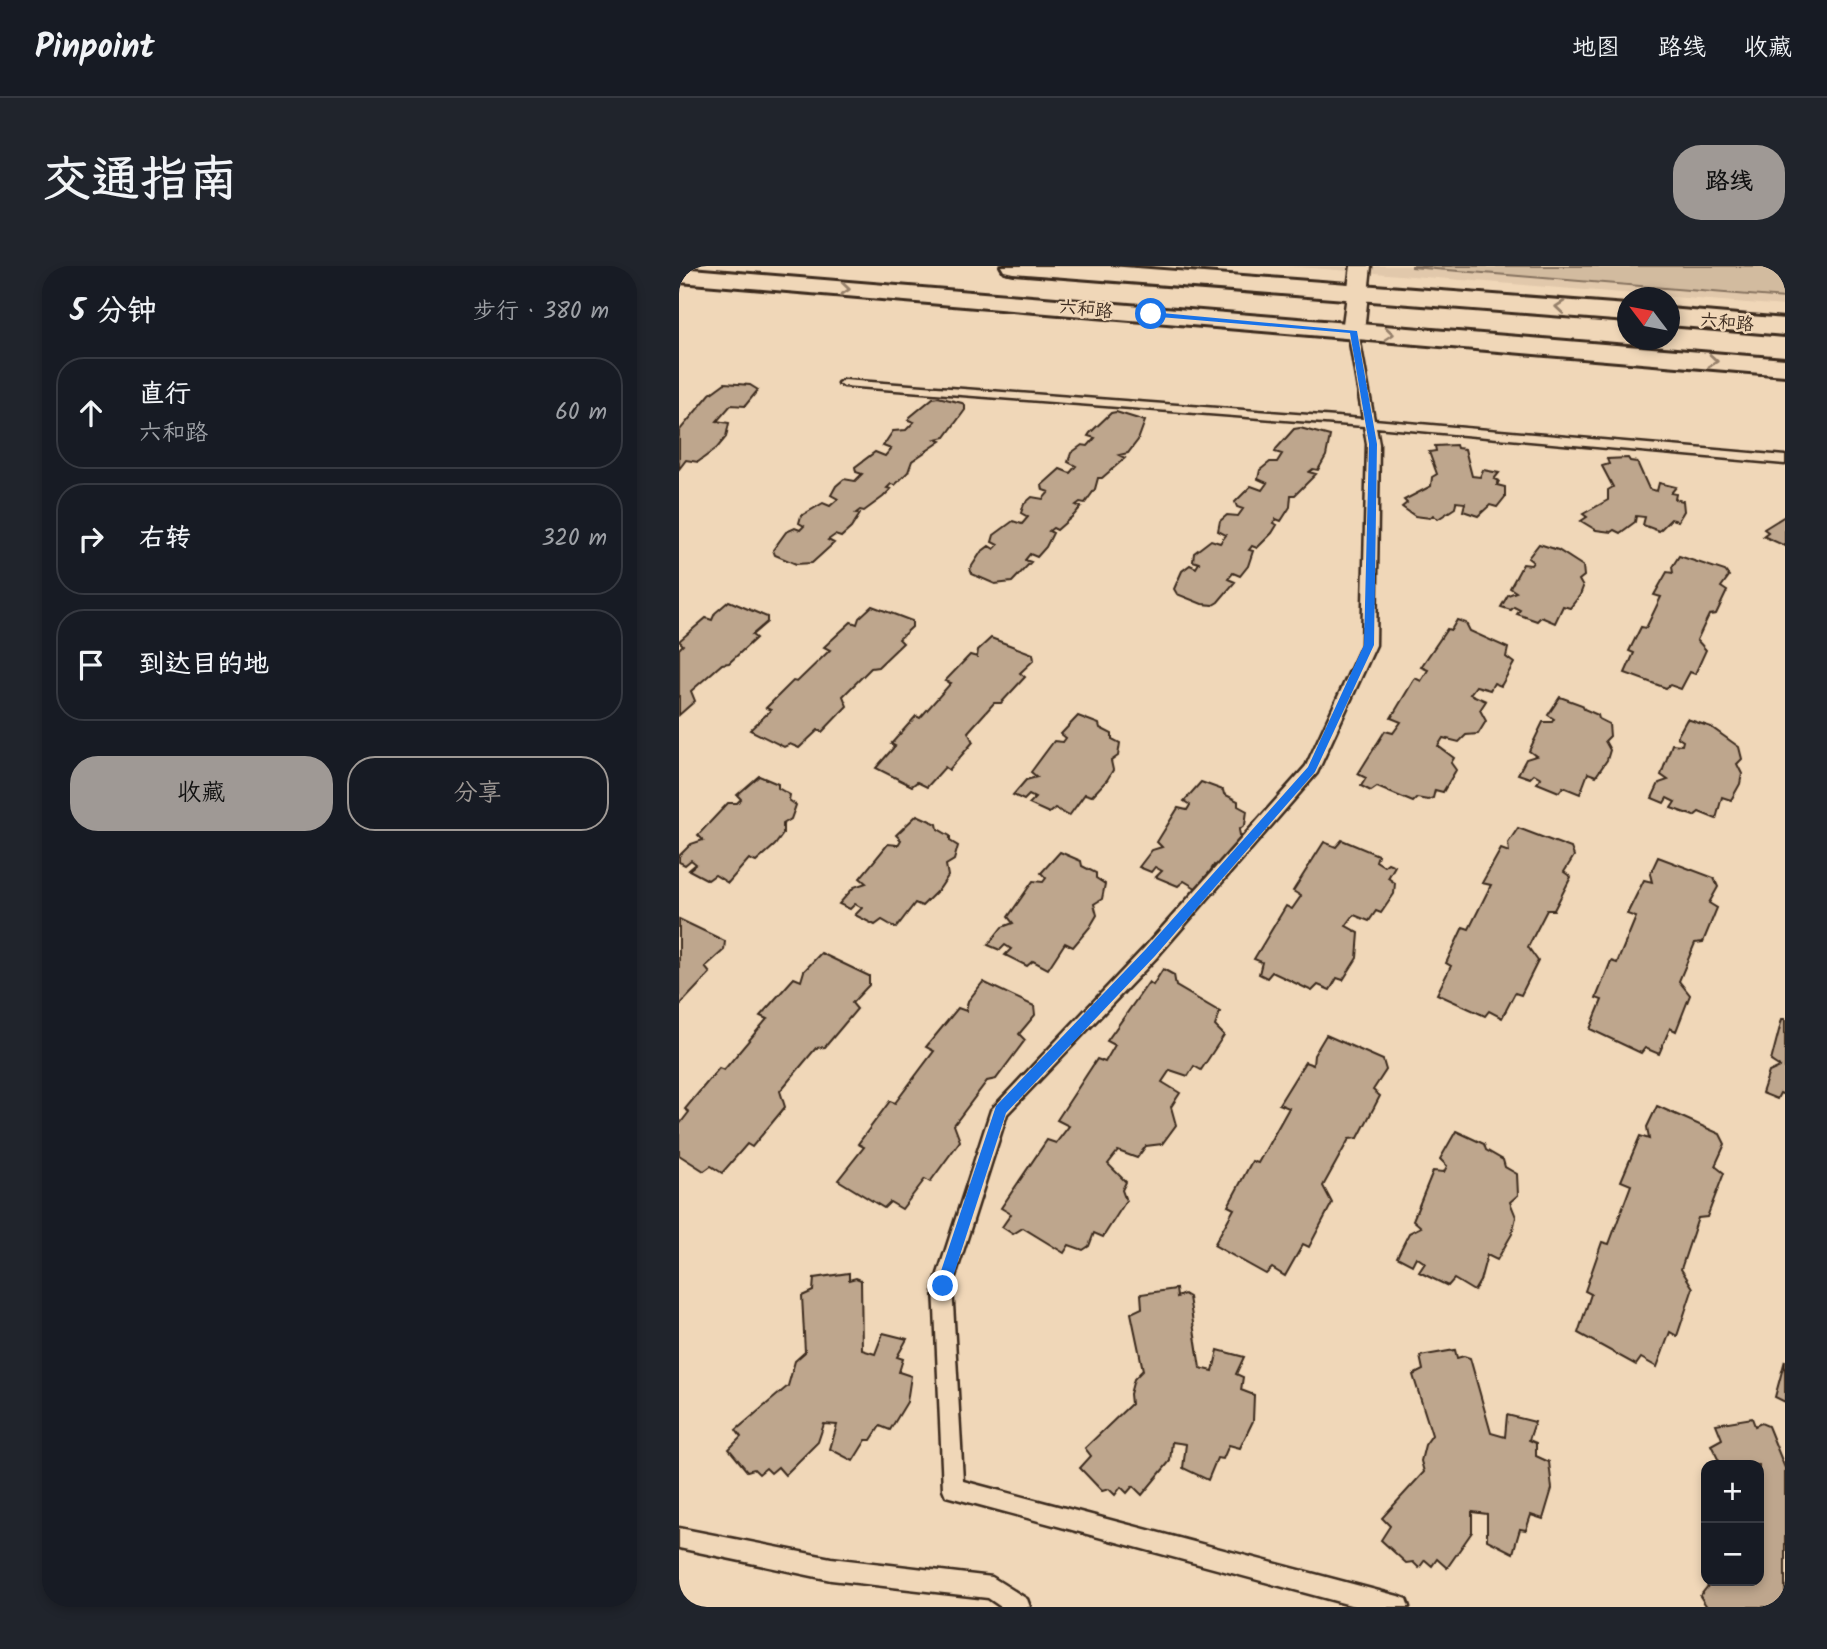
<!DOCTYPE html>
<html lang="zh">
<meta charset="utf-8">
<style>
:root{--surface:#171b24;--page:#20242c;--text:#f1f3f6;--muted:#9ea1a6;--line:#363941;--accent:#9f9995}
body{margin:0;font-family:Kalam,"LXGW WenKai TC",sans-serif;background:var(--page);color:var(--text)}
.controls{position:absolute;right:21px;bottom:21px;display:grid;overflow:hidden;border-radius:14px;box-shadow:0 4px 10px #0003}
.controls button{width:63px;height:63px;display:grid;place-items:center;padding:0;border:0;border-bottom:2px solid var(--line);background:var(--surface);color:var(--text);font:35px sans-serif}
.compass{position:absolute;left:938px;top:21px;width:63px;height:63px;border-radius:50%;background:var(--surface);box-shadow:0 4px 10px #0003;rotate:302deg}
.stop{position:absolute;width:21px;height:21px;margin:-16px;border:5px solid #1a73e8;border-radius:50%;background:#fff}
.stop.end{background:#1a73e8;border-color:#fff;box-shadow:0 2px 7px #0008}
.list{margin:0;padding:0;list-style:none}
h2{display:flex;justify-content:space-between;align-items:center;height:91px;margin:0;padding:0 28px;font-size:30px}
h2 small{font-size:23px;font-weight:400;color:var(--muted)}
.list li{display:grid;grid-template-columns:46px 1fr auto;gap:21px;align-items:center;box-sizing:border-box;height:112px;margin:0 14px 14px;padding:0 14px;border:2px solid var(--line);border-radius:28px}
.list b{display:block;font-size:26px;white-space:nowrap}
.list p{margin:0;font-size:23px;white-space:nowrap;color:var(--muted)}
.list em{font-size:23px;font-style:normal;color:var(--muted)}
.actions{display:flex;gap:14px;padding:21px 28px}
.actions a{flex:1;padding:16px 0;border:2px solid var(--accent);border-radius:28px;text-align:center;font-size:24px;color:var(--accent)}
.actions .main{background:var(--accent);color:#111}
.icon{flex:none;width:38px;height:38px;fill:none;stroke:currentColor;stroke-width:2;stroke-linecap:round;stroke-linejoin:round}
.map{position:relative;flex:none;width:1106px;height:1341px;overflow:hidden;border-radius:28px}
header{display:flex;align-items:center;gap:42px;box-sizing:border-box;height:98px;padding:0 35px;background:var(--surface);border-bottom:2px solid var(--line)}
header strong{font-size:33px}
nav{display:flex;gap:38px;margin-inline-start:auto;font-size:24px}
.intro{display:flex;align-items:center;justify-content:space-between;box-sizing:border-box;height:168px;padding:0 42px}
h1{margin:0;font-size:49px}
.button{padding:18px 32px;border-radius:28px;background:var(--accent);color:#111;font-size:24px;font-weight:700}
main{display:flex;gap:42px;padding:0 42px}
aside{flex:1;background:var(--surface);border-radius:28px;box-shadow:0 4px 10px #0003}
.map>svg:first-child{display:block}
</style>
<header>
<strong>Pinpoint</strong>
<nav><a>地图</a><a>路线</a><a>收藏</a></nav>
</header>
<div class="intro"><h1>交通指南</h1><a class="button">路线</a></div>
<main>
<aside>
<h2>5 分钟<small>步行 · 380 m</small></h2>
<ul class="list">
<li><svg class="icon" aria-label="ahead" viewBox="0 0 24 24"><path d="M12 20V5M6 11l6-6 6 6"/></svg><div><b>直行</b><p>六和路</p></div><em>60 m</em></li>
<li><svg class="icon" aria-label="right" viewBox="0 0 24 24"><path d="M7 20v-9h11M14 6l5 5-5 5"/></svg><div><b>右转</b></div><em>320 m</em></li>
<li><svg class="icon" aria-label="arrive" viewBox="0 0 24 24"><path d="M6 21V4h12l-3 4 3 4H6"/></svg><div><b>到达目的地</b></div></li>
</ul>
<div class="actions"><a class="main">收藏</a><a>分享</a></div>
</aside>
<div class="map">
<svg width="1106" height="1341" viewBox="0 0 1106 1341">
<rect width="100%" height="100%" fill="#f0d7b8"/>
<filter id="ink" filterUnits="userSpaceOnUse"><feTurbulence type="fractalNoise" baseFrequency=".0143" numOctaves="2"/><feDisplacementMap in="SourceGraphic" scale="14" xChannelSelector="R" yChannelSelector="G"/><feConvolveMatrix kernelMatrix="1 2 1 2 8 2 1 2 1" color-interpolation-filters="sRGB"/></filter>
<g filter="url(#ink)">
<polygon fill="#e1c8ab" points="608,0 1106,0 1106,40"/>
<polygon fill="#d2bb9f" stroke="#86725e" stroke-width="2" points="733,0 1106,0 1106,32 733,1"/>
<g fill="#bea68d" stroke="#3b2a1e" stroke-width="2">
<polygon points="46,117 71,119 79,124 66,140 52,139 38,155 50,157 47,171 38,182 19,196 7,194 0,203 0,165 31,128"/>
<polygon points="259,131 283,137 286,139 286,144 266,171 257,173 262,175 233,195 229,206 216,219 212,218 208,222 212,223 204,231 185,245 181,244 177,247 181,248 172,262 162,271 156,269 149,274 155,277 133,297 117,298 96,289 94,284 107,266 116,262 121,264 125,260 120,257 122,250 144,237 151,240 159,233 152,229 157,220 165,213 176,215 183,208 177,206 176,201 196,186 206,190 212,183 204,180 214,165 227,164 235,156 229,154 231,151 254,132"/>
<polygon points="437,146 466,155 459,174 449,187 440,189 446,192 423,212 419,212 416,223 406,237 401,236 397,239 402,241 395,249 378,264 374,262 370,265 374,267 367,281 358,291 351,288 346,294 352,296 333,316 316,318 293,308 291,303 302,286 310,280 315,283 319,279 313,276 315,269 334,255 343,258 349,251 342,247 345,238 353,231 364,233 370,226 364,224 363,219 381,203 391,207 397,200 389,196 392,187 403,179 409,180 416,172 409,170 411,167 432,147"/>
<polygon points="621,162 651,170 647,190 639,204 634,203 630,206 637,208 616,229 612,229 611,241 602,255 597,253 594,257 598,259 593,267 578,282 573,280 570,284 574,285 569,300 561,310 554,307 549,313 556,316 539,336 534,339 523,338 498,328 495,323 503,305 511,299 517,302 520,297 514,295 515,287 532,274 541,277 547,269 539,265 541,255 548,249 559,250 564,243 558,241 556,236 572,220 583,224 588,217 579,213 581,204 591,196 598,196 603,188 596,186 597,183 615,163"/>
<polygon points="777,179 778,182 786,183 793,210 801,211 804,204 820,207 815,213 820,215 818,219 826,221 826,231 818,241 811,239 799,250 784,245 786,237 777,236 776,242 759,253 754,249 751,252 736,250 723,241 728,237 725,234 752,220 753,211 758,208 750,186 757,185 756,180"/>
<polygon points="949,192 951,195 958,196 970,223 978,225 980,217 997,221 992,227 997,228 996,233 1004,235 1005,245 999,255 992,253 980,265 964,259 966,251 957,250 956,256 941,267 935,264 932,266 917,264 902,255 908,251 904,248 929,234 929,224 934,221 923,200 930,198 928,193"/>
<polygon points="1106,250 1106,280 1084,270 1089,266 1085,263"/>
<polygon points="860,278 879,284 904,300 905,310 900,314 904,321 901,329 891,342 884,340 876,357 862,351 858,355 838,348 841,344 835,341 832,344 822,341 829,329 837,326 831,322 844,298 852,299 854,296 849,292"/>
<polygon points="1000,290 1046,305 1050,310 1042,321 1048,325 1037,348 1030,349 1018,374 1027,384 1016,408 1011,406 1002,423 991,419 987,422 946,407 955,387 950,385 962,361 967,362 982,331 975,329 988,306 994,307 993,301"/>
<polygon points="50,335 88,351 88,356 73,369 77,372 50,397 43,398 12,425 16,435 0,449 0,383 4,379 0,375 27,352 33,354 36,347"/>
<polygon points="193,340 233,355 233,361 220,373 224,377 199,401 192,402 164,430 168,440 143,466 139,464 120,482 111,478 105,481 71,464 92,444 87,442 114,415 118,416 151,384 145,381 172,356 178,358 180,352"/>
<polygon points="778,354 787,357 791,365 829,382 827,391 835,397 822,420 815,417 811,424 797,420 791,428 807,435 801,444 807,455 799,468 787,469 780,476 764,472 759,480 775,492 772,497 777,504 764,526 756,524 754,532 749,534 738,532 734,536 698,521 692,525 682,520 687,512 679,508 706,465 714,467 722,456 712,452 736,412 742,415 749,404 742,401 768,363 772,364"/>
<polygon points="312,372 354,388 355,394 341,407 346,411 322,437 315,437 289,466 294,476 270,504 266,501 248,521 238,516 233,520 197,502 216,480 212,478 237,450 241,452 272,417 266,415 291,389 298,391 299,384"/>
<polygon points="881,431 903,439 905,443 919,449 920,453 930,458 931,470 926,475 931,484 928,494 917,510 909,507 901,528 884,521 880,526 858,517 862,512 855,508 851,512 839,508 847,493 857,490 850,485 864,456 873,456 875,453 869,449"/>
<polygon points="399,450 420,458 421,462 433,468 433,473 441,477 439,490 432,495 434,504 428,514 413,530 406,528 390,550 376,542 370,547 350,538 356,532 350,529 345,534 334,529 347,514 358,511 352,506 375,475 384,476 387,472 382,468"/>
<polygon points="1008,453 1032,461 1060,481 1063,493 1058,498 1063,508 1061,518 1052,534 1043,531 1037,553 1020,546 1015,550 992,542 996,536 988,532 985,537 973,532 980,517 989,514 982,509 993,478 1003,479 1004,475 998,471"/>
<polygon points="80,510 99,518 99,522 111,529 110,534 117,539 112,553 104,558 104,568 96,579 77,596 70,593 49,617 36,609 29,614 10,604 17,598 12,594 6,599 0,596 0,590 12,578 24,574 19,569 49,537 58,537 62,533 58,529"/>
<polygon points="522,516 544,524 545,528 559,535 559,540 568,545 566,559 560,564 562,574 543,603 535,599 520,624 505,615 499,620 477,611 483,605 476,601 472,606 460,601 473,584 483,581 478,576 499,542 508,544 511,539 505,535"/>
<polygon points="238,549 258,558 259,563 271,570 271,575 279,580 275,594 267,599 269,610 261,622 243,640 236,637 217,662 203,654 196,659 176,649 183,642 176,638 171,643 160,638 175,621 187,617 181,612 209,578 219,579 222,574 217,569"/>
<polygon points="839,562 892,582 895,590 885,606 892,611 875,644 868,644 849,681 859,695 842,729 836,727 823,752 810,745 806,750 758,728 772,700 767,697 784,661 790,663 812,619 803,617 822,583 830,586 829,577"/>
<polygon points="663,574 699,589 697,595 705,600 709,597 716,600 709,612 716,617 715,628 702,647 697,645 690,655 675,649 667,660 680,667 678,692 664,714 658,712 651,724 639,719 633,725 593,706 588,712 580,708 583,696 575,693 607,640 613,643 622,630 614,625 645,576 657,581"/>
<polygon points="381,586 402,595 403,600 417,607 417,612 426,618 423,633 415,638 418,649 411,661 394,681 386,677 369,703 354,695 348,700 326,689 332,683 326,679 321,684 309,679 323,661 334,657 329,651 354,615 364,616 367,612 362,607"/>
<polygon points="979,591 1035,612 1039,621 1030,637 1038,642 1024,676 1016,677 1000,715 1011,729 997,765 991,762 980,788 966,782 962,787 911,763 923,734 917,732 932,695 938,697 957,651 948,648 965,614 973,616 971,608"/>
<polygon points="0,653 46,675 45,684 26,701 31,707 0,740"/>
<polygon points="142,687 190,710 190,719 173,737 178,743 146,781 137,782 101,825 106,841 73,881 68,878 43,907 32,900 25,905 0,889 0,859 10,846 6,843 40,802 45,804 88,753 81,750 115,712 122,715 125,705"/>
<polygon points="484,703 495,709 497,720 541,746 536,760 545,769 522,804 515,800 509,810 491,804 483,816 501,827 492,841 497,859 483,878 467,880 458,892 439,885 429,898 447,916 443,924 447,935 424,971 415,967 410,980 404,984 390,979 385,987 344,962 334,968 323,961 332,948 322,942 368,874 377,877 390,860 378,854 418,793 426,796 436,779 428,775 470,716 474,719"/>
<polygon points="304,716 355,740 356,749 340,768 346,774 317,813 308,815 275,859 281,875 251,916 246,913 223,943 211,936 205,942 159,914 185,881 179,878 211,835 216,837 255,785 247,781 279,742 287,745 289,735"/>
<polygon points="1103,753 1106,753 1106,829 1101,827 1098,833 1083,827 1090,806 1101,801 1092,795"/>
<polygon points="647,769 704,794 707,804 694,824 701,830 679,872 670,873 644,920 653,937 630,981 624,978 606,1010 593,1002 587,1008 535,979 555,943 549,940 573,895 579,897 610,842 600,838 626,796 634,799 635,789"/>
<polygon points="978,840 1041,868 1046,878 1036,900 1045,907 1028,951 1019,952 1002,1003 1014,1022 998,1070 991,1066 978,1101 962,1092 957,1099 899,1067 912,1028 906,1025 923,976 930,978 952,919 942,915 961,870 970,873 968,861"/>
<polygon points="777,865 805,878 807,884 824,894 826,901 838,908 839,929 831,936 837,951 833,968 818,994 808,989 801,1015 795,1025 775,1013 769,1020 740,1006 746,997 737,991 733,999 718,991 730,967 742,961 734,954 754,905 765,906 768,900 761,893"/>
<polygon points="170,1007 170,1014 177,1012 182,1014 183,1084 196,1088 204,1067 228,1073 218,1091 224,1093 220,1106 232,1110 228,1136 211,1164 201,1160 192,1174 187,1174 174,1195 151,1183 158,1159 145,1158 139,1176 106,1209 99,1201 92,1207 87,1202 80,1208 75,1203 68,1205 50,1183 62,1171 57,1164 109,1120 116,1095 126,1086 123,1030 134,1025 135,1012"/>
<polygon points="497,1023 498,1031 505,1028 510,1031 521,1102 534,1105 539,1084 565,1091 557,1108 564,1111 562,1124 575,1129 574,1155 561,1182 550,1179 544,1193 538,1192 529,1214 504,1202 507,1178 493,1176 491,1195 463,1229 454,1220 448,1227 442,1221 436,1229 430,1223 423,1225 401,1202 412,1190 406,1182 452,1138 451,1128 455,1113 464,1104 452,1047 463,1042 462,1028"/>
<polygon points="776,1084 778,1092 785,1090 791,1092 812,1167 826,1171 828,1149 856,1156 850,1174 857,1177 857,1190 870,1196 873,1223 864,1253 852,1249 847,1264 841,1263 834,1287 808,1274 808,1248 793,1246 793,1266 768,1302 758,1293 753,1300 746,1294 740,1302 734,1296 727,1297 702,1274 711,1260 703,1252 745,1206 742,1195 746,1179 753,1169 734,1109 744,1104 741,1090"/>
<polygon points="1106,1094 1106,1136 1096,1131"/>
<polygon points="1073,1152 1076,1160 1082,1157 1089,1160 1106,1202 1106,1341 1028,1341 1021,1330 1033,1315 1080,1315 1080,1199 1042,1199 1032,1179 1043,1173 1037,1158"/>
</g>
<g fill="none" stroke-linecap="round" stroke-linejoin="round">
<g stroke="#3b2a1e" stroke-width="5">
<g id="service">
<polygon points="674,62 679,65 695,154 1106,190 1106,198 697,161 700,178 697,379 638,507 477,692 328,848 273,1020 284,1215 719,1330 727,1333 730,1341 679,1341 267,1230 264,1223 255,1020 312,844 465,682 627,500 683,379 688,178 685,160 165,120 159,117 165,114 684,153 669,65"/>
<polygon points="0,1262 152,1292 313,1311 348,1333 351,1341 322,1341 309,1332 152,1314 0,1282"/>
</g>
</g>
<g stroke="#3b2a1e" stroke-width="5">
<polygon id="minor" points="672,0 692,0 685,65 681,69 667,69 663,65"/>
</g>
<g stroke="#3b2a1e" stroke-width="6">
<g id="secondary">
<polygon points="322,0 431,0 948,39 948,55 334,7 325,5"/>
<polygon points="0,2 1106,93 1106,109 0,16"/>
<polygon points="990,43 1106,53 1106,69 990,59"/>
</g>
</g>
<use href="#service" fill="#f0d7b8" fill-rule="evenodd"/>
<use href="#minor" fill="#f0d7b8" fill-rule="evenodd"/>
<use href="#secondary" fill="#f0d7b8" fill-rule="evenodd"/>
</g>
<defs><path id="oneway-chevron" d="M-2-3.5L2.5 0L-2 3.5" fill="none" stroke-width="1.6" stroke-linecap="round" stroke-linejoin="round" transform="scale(1.75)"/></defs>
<g stroke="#96806b">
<use href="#oneway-chevron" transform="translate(166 23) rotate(5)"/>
<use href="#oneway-chevron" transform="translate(881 41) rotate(-175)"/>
<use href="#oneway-chevron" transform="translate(710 68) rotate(5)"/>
<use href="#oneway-chevron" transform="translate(1034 95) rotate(5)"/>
</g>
</g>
<polygon fill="#1a73e8" points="472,46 678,65 698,178 695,379 636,506 476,690 327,847 271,1020 264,1026 257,1020 317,840 467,683 629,501 685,379 690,178 671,67 469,50"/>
<g text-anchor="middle" stroke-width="5" stroke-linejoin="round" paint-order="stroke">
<g font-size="18" fill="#3b2a1e" stroke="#f0d7b8">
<text transform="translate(407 43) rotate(5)" y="6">六和路</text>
<text transform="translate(1048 56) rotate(5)" y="6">六和路</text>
</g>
</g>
</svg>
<div class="controls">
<button>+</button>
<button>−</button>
</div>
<svg class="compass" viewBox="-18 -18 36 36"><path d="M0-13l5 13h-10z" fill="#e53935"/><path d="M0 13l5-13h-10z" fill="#9ea1a6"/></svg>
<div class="stop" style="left:472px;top:48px"></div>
<div class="stop end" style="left:264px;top:1020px"></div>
</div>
</main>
